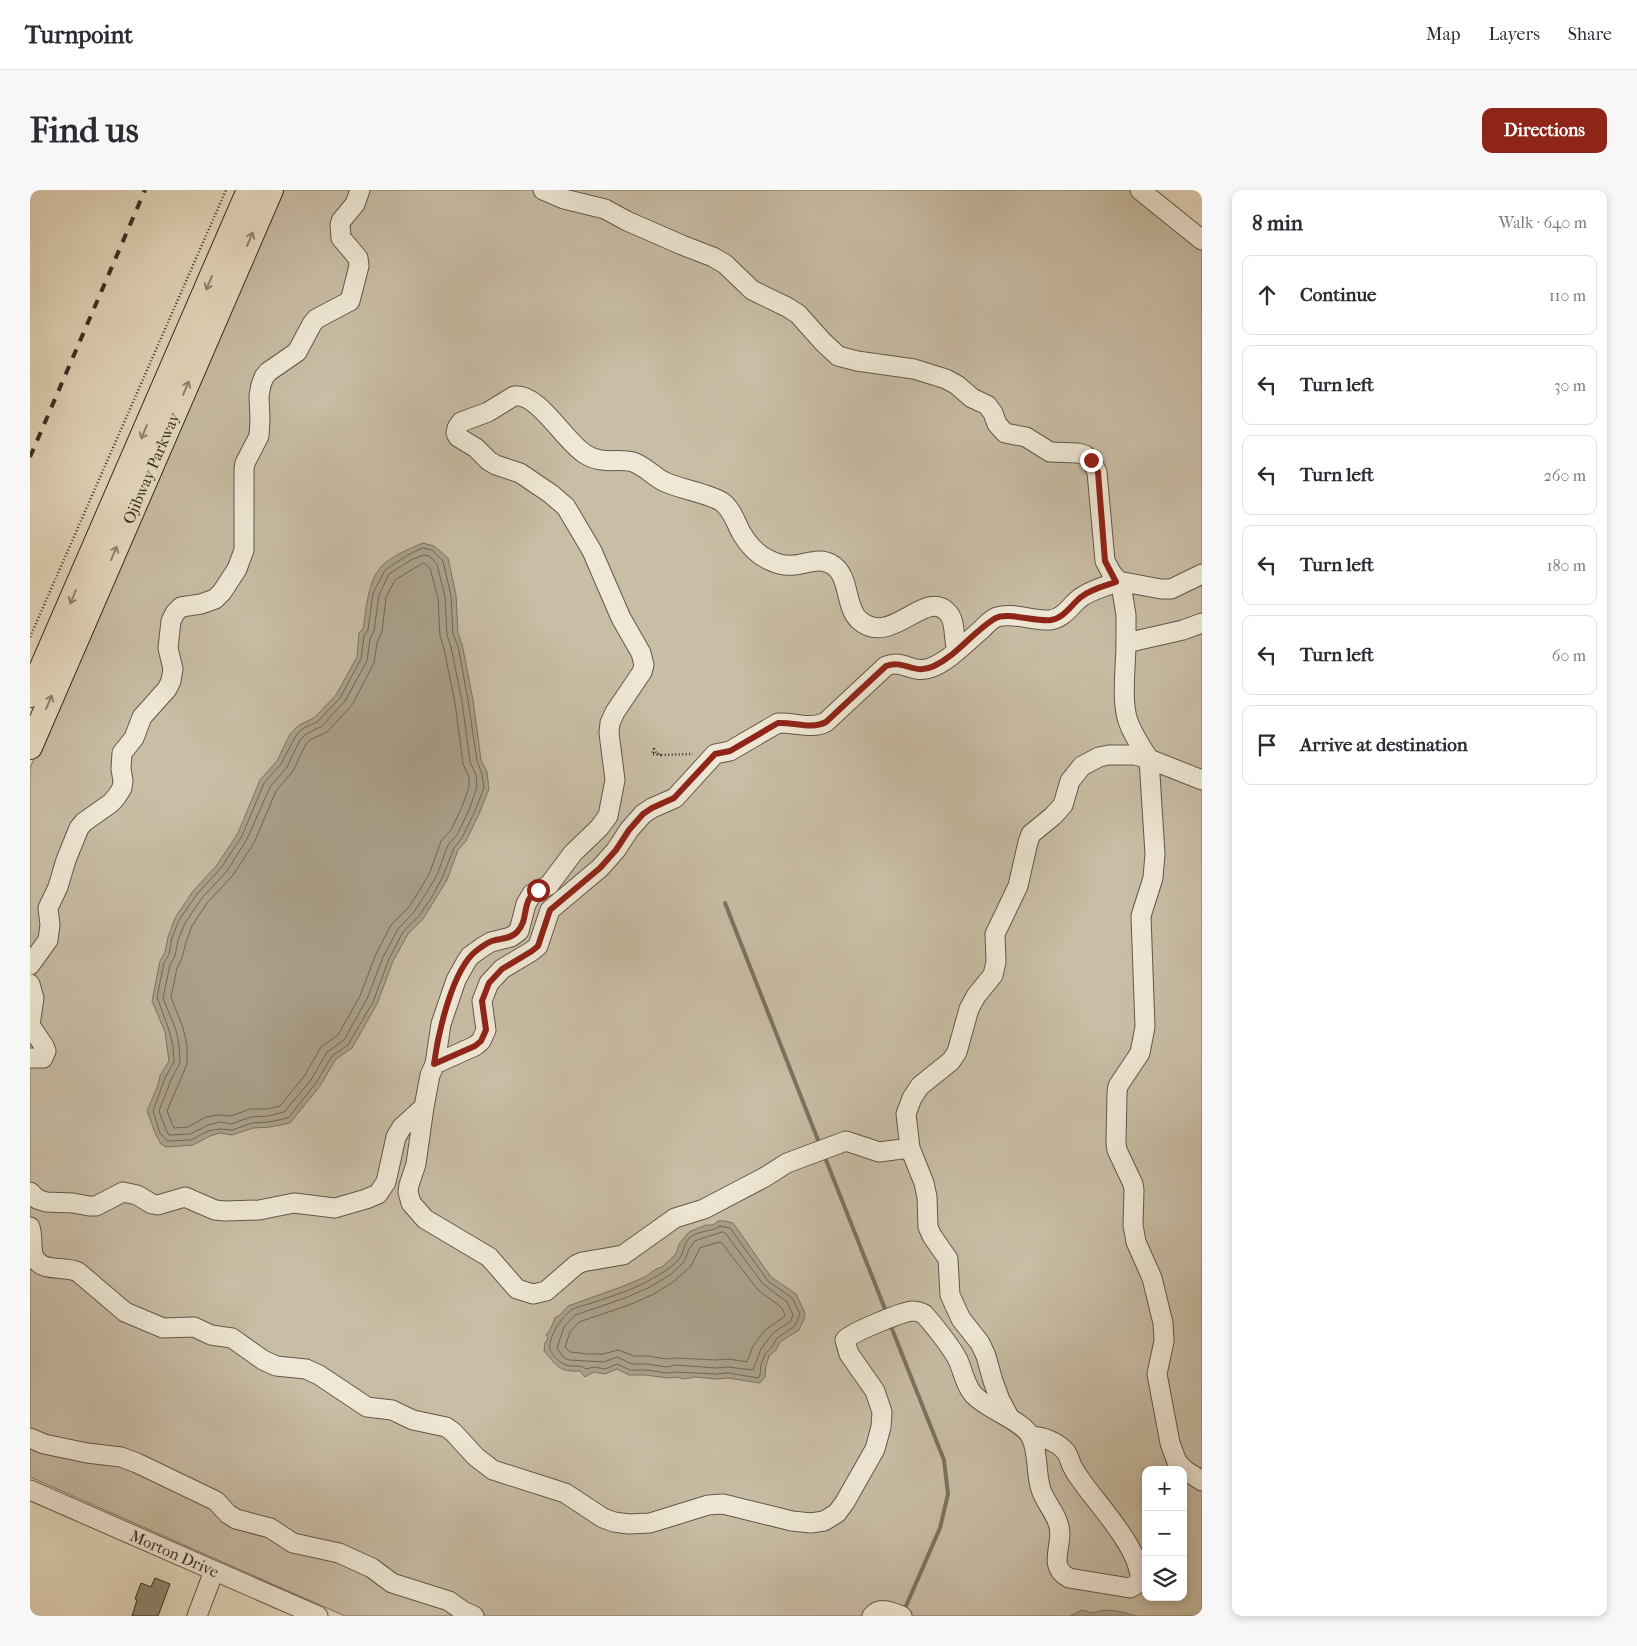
<!DOCTYPE html>
<meta charset="utf-8">
<style>
:root{--surface:#fff;--page:#f7f7f7;--text:#2b2b33;--muted:#7c7c81;--line:#e1e1e2;--accent:#8f2418}
body{margin:0;font-family:"IM FELL French Canon",serif;background:var(--page);color:var(--text)}
.controls{position:absolute;right:15px;bottom:15px;display:grid;overflow:hidden;border-radius:10px;box-shadow:0 2px 8px #0003}
.controls button{width:45px;height:45px;display:grid;place-items:center;padding:0;border:0;border-bottom:1px solid var(--line);background:var(--surface);color:var(--text);font:25px sans-serif}
.stop{position:absolute;width:15px;height:15px;margin:-11px;border:4px solid #8f2418;border-radius:50%;background:#fff}
.stop.end{background:#8f2418;border-color:#fff;box-shadow:0 1px 5px #0008}
.list{margin:0;padding:0;list-style:none}
h2{display:flex;justify-content:space-between;align-items:center;height:65px;margin:0;padding:0 20px;font-size:21px}
h2 small{font-size:16px;font-weight:400;color:var(--muted)}
.list li{display:grid;grid-template-columns:32px 1fr auto;gap:15px;align-items:center;box-sizing:border-box;height:80px;margin:0 10px 10px;padding:0 10px;border:1px solid var(--line);border-radius:10px}
.list b{display:block;font-size:19px;white-space:nowrap}
.list em{font-size:16px;font-style:normal;color:var(--muted)}
.icon{flex:none;width:28px;height:28px;fill:none;stroke:currentColor;stroke-width:2;stroke-linecap:round;stroke-linejoin:round}
.map{position:relative;flex:none;width:1172px;height:1426px;overflow:hidden;border-radius:10px}
header{display:flex;align-items:center;gap:30px;box-sizing:border-box;height:70px;padding:0 25px;background:var(--surface);border-bottom:1px solid var(--line)}
header strong{font-size:24px}
nav{display:flex;gap:28px;margin-inline-start:auto;font-size:18px}
.intro{display:flex;align-items:center;justify-content:space-between;box-sizing:border-box;height:120px;padding:0 30px}
h1{margin:0;font-size:35px}
.button{padding:12px 22px;border-radius:10px;background:var(--accent);color:#fff;font-size:18px;font-weight:700}
main{display:flex;gap:30px;padding:0 30px}
aside{flex:1;background:var(--surface);border-radius:10px;box-shadow:0 2px 8px #0003}
.map>svg:first-child{display:block}
</style>
<header>
<strong>Turnpoint</strong>
<nav><a>Map</a><a>Layers</a><a>Share</a></nav>
</header>
<div class="intro"><h1>Find us</h1><a class="button">Directions</a></div>
<main>
<div class="map">
<svg width="1172" height="1426" viewBox="0 0 1172 1426">
<rect width="100%" height="100%" fill="#e7dbc0"/>
<filter id="stains"><feTurbulence type="fractalNoise" baseFrequency=".004" numOctaves="4"/><feColorMatrix values="0 0 0 0 .2 0 0 0 0 .09 0 0 0 0 .02 0 0 0 .5 -.17"/></filter>
<radialGradient id="worn" r=".72"><stop offset=".6" stop-color="#630" stop-opacity="0"/><stop offset="1" stop-color="#630" stop-opacity=".3"/></radialGradient>
<path fill="#c9bda5" stroke="#807564" fill-rule="evenodd" d="M251,0H1099L1172,59V1426H315L0,1287V578ZM1116,1280H1153V1407H1116Z"/>
<g fill="#aba08b" stroke="#7c7261">
<path d="M393,353L404,356L418,368L426,405L428,443L432,454L443,510L451,570L457,582L459,599L449,624L436,651L428,660L417,690L393,729L378,744L363,771L347,814L322,858L306,869L290,896L260,933L240,937L223,938L202,945L190,943L180,946L163,955L136,957L131,954L126,945L117,921L128,895L130,886L139,871L135,842L122,811L130,771L135,762L138,747L145,728L163,701L187,675L208,643L230,590L247,571L260,544L269,535L284,528L306,505L327,467L329,443L333,439C336,421 338,389 352,376C361,366 381,358 393,353Z"/>
<path d="M688,1031H695L703,1033L741,1087L766,1104L775,1123L774,1129L769,1140L750,1152L746,1160L739,1166L736,1176L735,1187L730,1193L698,1188L686,1189L665,1187L654,1189L647,1187L638,1188L615,1185H599L587,1179L575,1184L564,1182L555,1187L550,1181C529,1182 527,1176 514,1161L515,1153L518,1148L516,1145L520,1140L525,1128L530,1125L538,1116L591,1097L615,1087L626,1079L632,1077L646,1064L649,1054L659,1042L676,1035H683Z"/>
<path d="M1052,1420L1063,1423C1076,1417 1093,1422 1106,1426H1040Z"/>
</g>
<g fill="none" stroke-linecap="round" stroke-linejoin="round">
<g stroke="#706657" stroke-width="1">
<polygon points="393,358 402,360 413,371 421,406 423,444 428,456 438,510 447,571 452,584 454,598 444,623 432,648 424,658 412,688 403,705 389,726 373,742 359,769 343,812 318,855 302,866 286,893 258,928 239,932 222,933 202,940 190,939 178,941 161,950 137,951 130,943 123,921 135,888 144,872 143,856 139,840 127,807 134,773 139,764 142,748 149,730 167,704 191,678 212,646 234,593 251,574 265,547 272,539 287,532 310,508 331,469 334,446 338,440 343,403 355,380 378,365"/>
<polygon points="394,365 399,366 407,374 415,407 417,445 421,457 432,511 440,572 446,585 447,597 439,620 427,645 418,655 407,685 397,702 384,722 368,739 353,767 337,809 314,850 297,862 281,890 254,922 238,926 221,927 201,934 190,932 178,935 160,944 139,945 136,940 129,921 141,890 150,873 149,855 146,840 133,808 140,775 145,766 148,750 155,733 172,708 197,681 217,649 240,597 257,577 270,550 276,544 292,536 315,511 337,471 340,449 344,441 349,405 359,384 381,370"/>
<polygon points="394,373 400,378 408,408 410,446 414,459 425,513 433,574 439,587 439,597 432,617 421,640 411,651 400,682 391,698 379,717 361,735 346,764 330,806 308,845 291,857 275,885 250,916 238,919 220,919 201,926 189,925 176,927 158,937 144,938 137,921 157,874 157,855 153,838 141,807 147,778 152,768 156,752 162,736 177,713 203,685 224,653 246,601 263,581 276,554 280,550 297,542 322,515 344,473 347,453 352,442 356,407 365,390"/>
<path d="M690,1036L700,1038L738,1091L762,1108L770,1124L765,1136L747,1148L742,1157L735,1164L731,1175L730,1185L728,1188L698,1183L686,1184L646,1182L637,1183L616,1180H600L587,1174L575,1179L564,1177L556,1179C549,1173 540,1179 532,1173C527,1171 523,1164 520,1160C518,1147 530,1130 540,1121C546,1116 557,1115 565,1112C582,1106 602,1100 618,1091C627,1086 647,1075 651,1066C655,1058 654,1051 662,1046C671,1040 682,1042 690,1036Z"/>
<polygon points="693,1042 696,1044 733,1094 757,1112 763,1125 760,1132 743,1143 731,1159 723,1180 698,1177 686,1178 646,1175 637,1177 617,1174 602,1174 587,1167 574,1172 539,1170 534,1168 527,1158 534,1137 545,1125 595,1108 620,1097 640,1085 654,1072 659,1059 665,1051"/>
<polygon points="691,1052 728,1100 751,1117 755,1124 754,1127 735,1140 723,1156 717,1172 699,1169 685,1170 646,1168 637,1169 618,1166 604,1166 588,1160 573,1164 558,1164 540,1162 535,1157 540,1142 549,1132 599,1115 624,1104 643,1092 661,1076 670,1058"/>
</g>
<g stroke="#7c7261" stroke-width="4">
<polyline points="695,713 788,950"/>
<polyline points="796,970 855,1119"/>
<polyline points="862,1139 914,1270 918,1304 910,1338 876,1416"/>
</g>
</g>
<polygon fill="#928775" stroke="#362d23" points="125,1388 140,1394 128,1426 102,1426 107,1410 105,1409 111,1393 121,1397"/>
<g fill="none" stroke-linecap="round" stroke-linejoin="round">
<g stroke="#62584a" stroke-width="21">
<g id="minor">
<polyline points="1110,0 1172,50"/>
<polyline points="1172,384 1141,399 1131,399 1088,391 1091,394 1096,425 1096,453 1153,440 1172,433"/>
<path d="M1096,453C1096,475 1091,511 1098,531C1103,545 1111,557 1119,569"/>
<polyline points="1172,590 1119,569 1125,664 1123,688 1111,726 1115,837 1110,863 1088,896 1087,903 1086,953 1087,960 1103,994 1104,1000 1103,1035 1106,1052 1122,1088 1133,1133 1134,1151 1127,1184 1140,1253 1147,1272 1156,1281 1172,1291"/>
<polyline points="0,775 18,750 20,735 18,718 28,697 36,670 49,638 54,632 81,613 87,606 92,598 93,591 91,579 92,563 104,548 112,527 137,499 141,491 143,479 138,458 141,431 145,423 151,417 171,414 185,409 192,402 207,379 214,360 214,279 215,273 229,246 230,229 229,206 231,195 234,187 238,182 267,162 282,134 286,129 320,111 329,76 328,68 311,48 310,35 311,31 325,14 330,0"/>
<polyline points="0,794 4,808 0,835 14,856 16,861 13,868 0,868"/>
<path d="M405,874L411,834L426,790L436,772L440,766L454,756L461,752L481,747L489,741L496,714L502,704L519,695L543,663L569,638L578,626L585,590L579,543L580,533L585,522L612,482L614,475L611,463L591,428L562,361L536,317L521,304L490,283L466,275L459,271L446,258L428,247L426,243L427,238L431,232L458,222L484,206C508,202 535,252 555,264C572,275 587,268 603,272C615,276 624,287 635,292C650,299 680,304 692,312C703,320 706,334 712,344C718,354 728,365 739,370C747,374 756,376 764,375C777,374 789,367 801,374C821,385 814,416 829,430C862,459 896,395 919,424C926,433 923,449 927,460"/>
<path d="M394,917L400,885L405,874L445,856L451,851L456,840L452,811L459,793L472,779L502,761L508,756L520,720L570,678L586,660L599,640L613,624L622,618L645,608L685,564L700,561L748,533C765,532 781,540 796,532L856,476C874,469 881,484 900,478C918,472 938,451 952,439C956,435 961,429 967,427C983,422 1003,431 1020,430C1034,428 1040,416 1050,408C1062,399 1076,397 1088,391L1081,382L1075,371L1067,282L1061,270L1055,265L1048,263L1020,262L996,247L975,243L967,234L963,223L957,215L942,208L927,195L916,189L884,179L827,171L808,166L793,152L768,124L757,117L722,100L695,74L683,67L652,55L597,31L575,19L534,9L513,0"/>
<polyline points="0,1002 7,1009 16,1012 43,1013 59,1016 66,1016 93,1002 107,1005 122,1014 128,1015 155,1007 185,1020 195,1021 229,1020 264,1013 305,1018 336,1009 348,1004 356,992 366,947 372,937 394,917 386,974 379,995 378,1002 381,1013 395,1029 459,1067 487,1099 503,1104 516,1101 546,1075 552,1072 593,1065 645,1028 674,1019 735,987 757,973 816,951 849,962 880,958"/>
<path d="M0,1037C3,1046 1,1055 3,1064C9,1084 33,1075 48,1082L95,1122L133,1138L164,1137L181,1145L202,1148L233,1170L246,1176L276,1179L289,1185L337,1217L362,1220L383,1230L416,1237L423,1242L446,1267L463,1280L535,1303L573,1328L584,1332L599,1334L620,1333L678,1315L693,1314L762,1331L781,1333L794,1331L807,1323L815,1312L845,1259L851,1237L852,1222L845,1201L819,1164L815,1150C822,1142 872,1122 882,1121C887,1121 890,1122 894,1124C906,1138 919,1153 928,1170C933,1181 935,1195 943,1204C957,1220 993,1230 1001,1247C1008,1260 1006,1281 1010,1296C1013,1310 1024,1320 1028,1333C1036,1353 1015,1375 1039,1388L1100,1398L1110,1392C1112,1361 1070,1317 1053,1293C1049,1288 1045,1282 1042,1276C1040,1272 1039,1266 1036,1262C1028,1252 1014,1247 1001,1246"/>
<polyline points="979,1227 970,1210 963,1191 956,1166 950,1153 931,1129 920,1105 918,1069 902,1046 898,1037 897,1007 894,993 880,958 876,924 882,908 890,896 921,871 927,862 939,819 946,806 963,785 966,772 965,744 988,696 998,652 1001,644 1023,626 1033,615 1040,591 1052,576 1069,567 1079,565 1105,565 1119,569"/>
<polyline points="0,1248 14,1254 57,1263 91,1267 107,1273 186,1311 198,1324 206,1329 240,1338 263,1353 309,1363 342,1378 362,1393 419,1411 433,1421 444,1426"/>
<path id="s1" d="M0,1300L288,1426"/>
<polyline points="167,1426 184,1381"/>
<path d="M842,1426C850,1416 862,1422 872,1426"/>
</g>
</g>
<g stroke="#362d23" stroke-width="26">
<g id="major">
<polyline points="0,505 219,0"/>
<path id="s2" d="M0,557L241,0"/>
</g>
</g>
<g stroke="#362d23" stroke-width="2.5" stroke-dasharray="1 2.5" stroke-linecap="butt">
<polyline points="0,447 196,0"/>
<polyline points="631,565 622,564 624,559 626,563 631,565 663,564"/>
</g>
<use href="#minor" stroke="#efe8d6" stroke-width="19"/>
<use href="#major" stroke="#e7dbc0" stroke-width="24"/>
<polyline stroke="#362d23" stroke-width="4" stroke-dasharray="9 9" stroke-linecap="butt" points="0,267 115,0"/>
</g>
<defs><path id="oneway-shaft" d="M-6 0H5M1.5-3L5.5 0L1.5 3" fill="none" stroke-width="1.6" stroke-linecap="round" stroke-linejoin="round" transform="scale(1.25)"/></defs>
<g stroke="#8e8472">
<use href="#oneway-shaft" transform="translate(220 49) rotate(-67)"/>
<use href="#oneway-shaft" transform="translate(179 93) rotate(113)"/>
<use href="#oneway-shaft" transform="translate(156 198) rotate(-67)"/>
<use href="#oneway-shaft" transform="translate(114 242) rotate(113)"/>
<use href="#oneway-shaft" transform="translate(84 363) rotate(-67)"/>
<use href="#oneway-shaft" transform="translate(43 407) rotate(113)"/>
<use href="#oneway-shaft" transform="translate(19 512) rotate(-67)"/>
</g>
<g fill="none" stroke-linecap="round" stroke-linejoin="round">
<path stroke="#8f2418" stroke-width="6" d="M508,700C490,711 500,729 487,742C481,749 471,748 462,751C457,753 451,757 446,761C422,780 408,844 404,874L445,856L451,851L456,840L452,811L459,793L472,779L502,761L508,756L520,720L570,678L586,660L599,640L613,624L622,618L644,608L685,564L700,561L748,533C765,532 781,540 796,532L856,476C874,469 884,486 904,476C927,465 942,443 964,429C976,421 1005,432 1021,430C1034,428 1041,415 1051,407C1061,399 1074,396 1086,392L1075,371L1068,282L1061,270"/>
</g>
<g text-anchor="middle" stroke-width="5" stroke-linejoin="round" paint-order="stroke">
<g font-size="16" fill="#362d23" stroke="#efe8d6">
<text dy="6" stroke="none"><textPath href="#s2" startOffset="304">Ojibway Parkway</textPath></text>
<text dy="6" stroke="none"><textPath href="#s1" startOffset="158">Morton Drive</textPath></text>
</g>
</g>
<rect width="100%" height="100%" filter="url(#stains)"/>
<rect width="100%" height="100%" fill="url(#worn)"/>
</svg>
<div class="controls">
<button>+</button>
<button>−</button>
<button><svg class="icon" aria-label="layers" viewBox="0 0 24 24"><path d="M12 4l9 5-9 5-9-5zM3 14l9 5 9-5"/></svg></button>
</div>
<div class="stop" style="left:508px;top:700px"></div>
<div class="stop end" style="left:1061px;top:270px"></div>
</div>
<aside>
<h2>8 min<small>Walk · 640 m</small></h2>
<ul class="list">
<li><svg class="icon" aria-label="ahead" viewBox="0 0 24 24"><path d="M12 20V5M6 11l6-6 6 6"/></svg><div><b>Continue</b></div><em>110 m</em></li>
<li><svg class="icon" aria-label="left" viewBox="0 0 24 24"><path d="M17 20v-9H6M10 6l-5 5 5 5"/></svg><div><b>Turn left</b></div><em>30 m</em></li>
<li><svg class="icon" aria-label="left" viewBox="0 0 24 24"><path d="M17 20v-9H6M10 6l-5 5 5 5"/></svg><div><b>Turn left</b></div><em>260 m</em></li>
<li><svg class="icon" aria-label="left" viewBox="0 0 24 24"><path d="M17 20v-9H6M10 6l-5 5 5 5"/></svg><div><b>Turn left</b></div><em>180 m</em></li>
<li><svg class="icon" aria-label="left" viewBox="0 0 24 24"><path d="M17 20v-9H6M10 6l-5 5 5 5"/></svg><div><b>Turn left</b></div><em>60 m</em></li>
<li><svg class="icon" aria-label="arrive" viewBox="0 0 24 24"><path d="M6 21V4h12l-3 4 3 4H6"/></svg><div><b>Arrive at destination</b></div></li>
</ul>
</aside>
</main>
